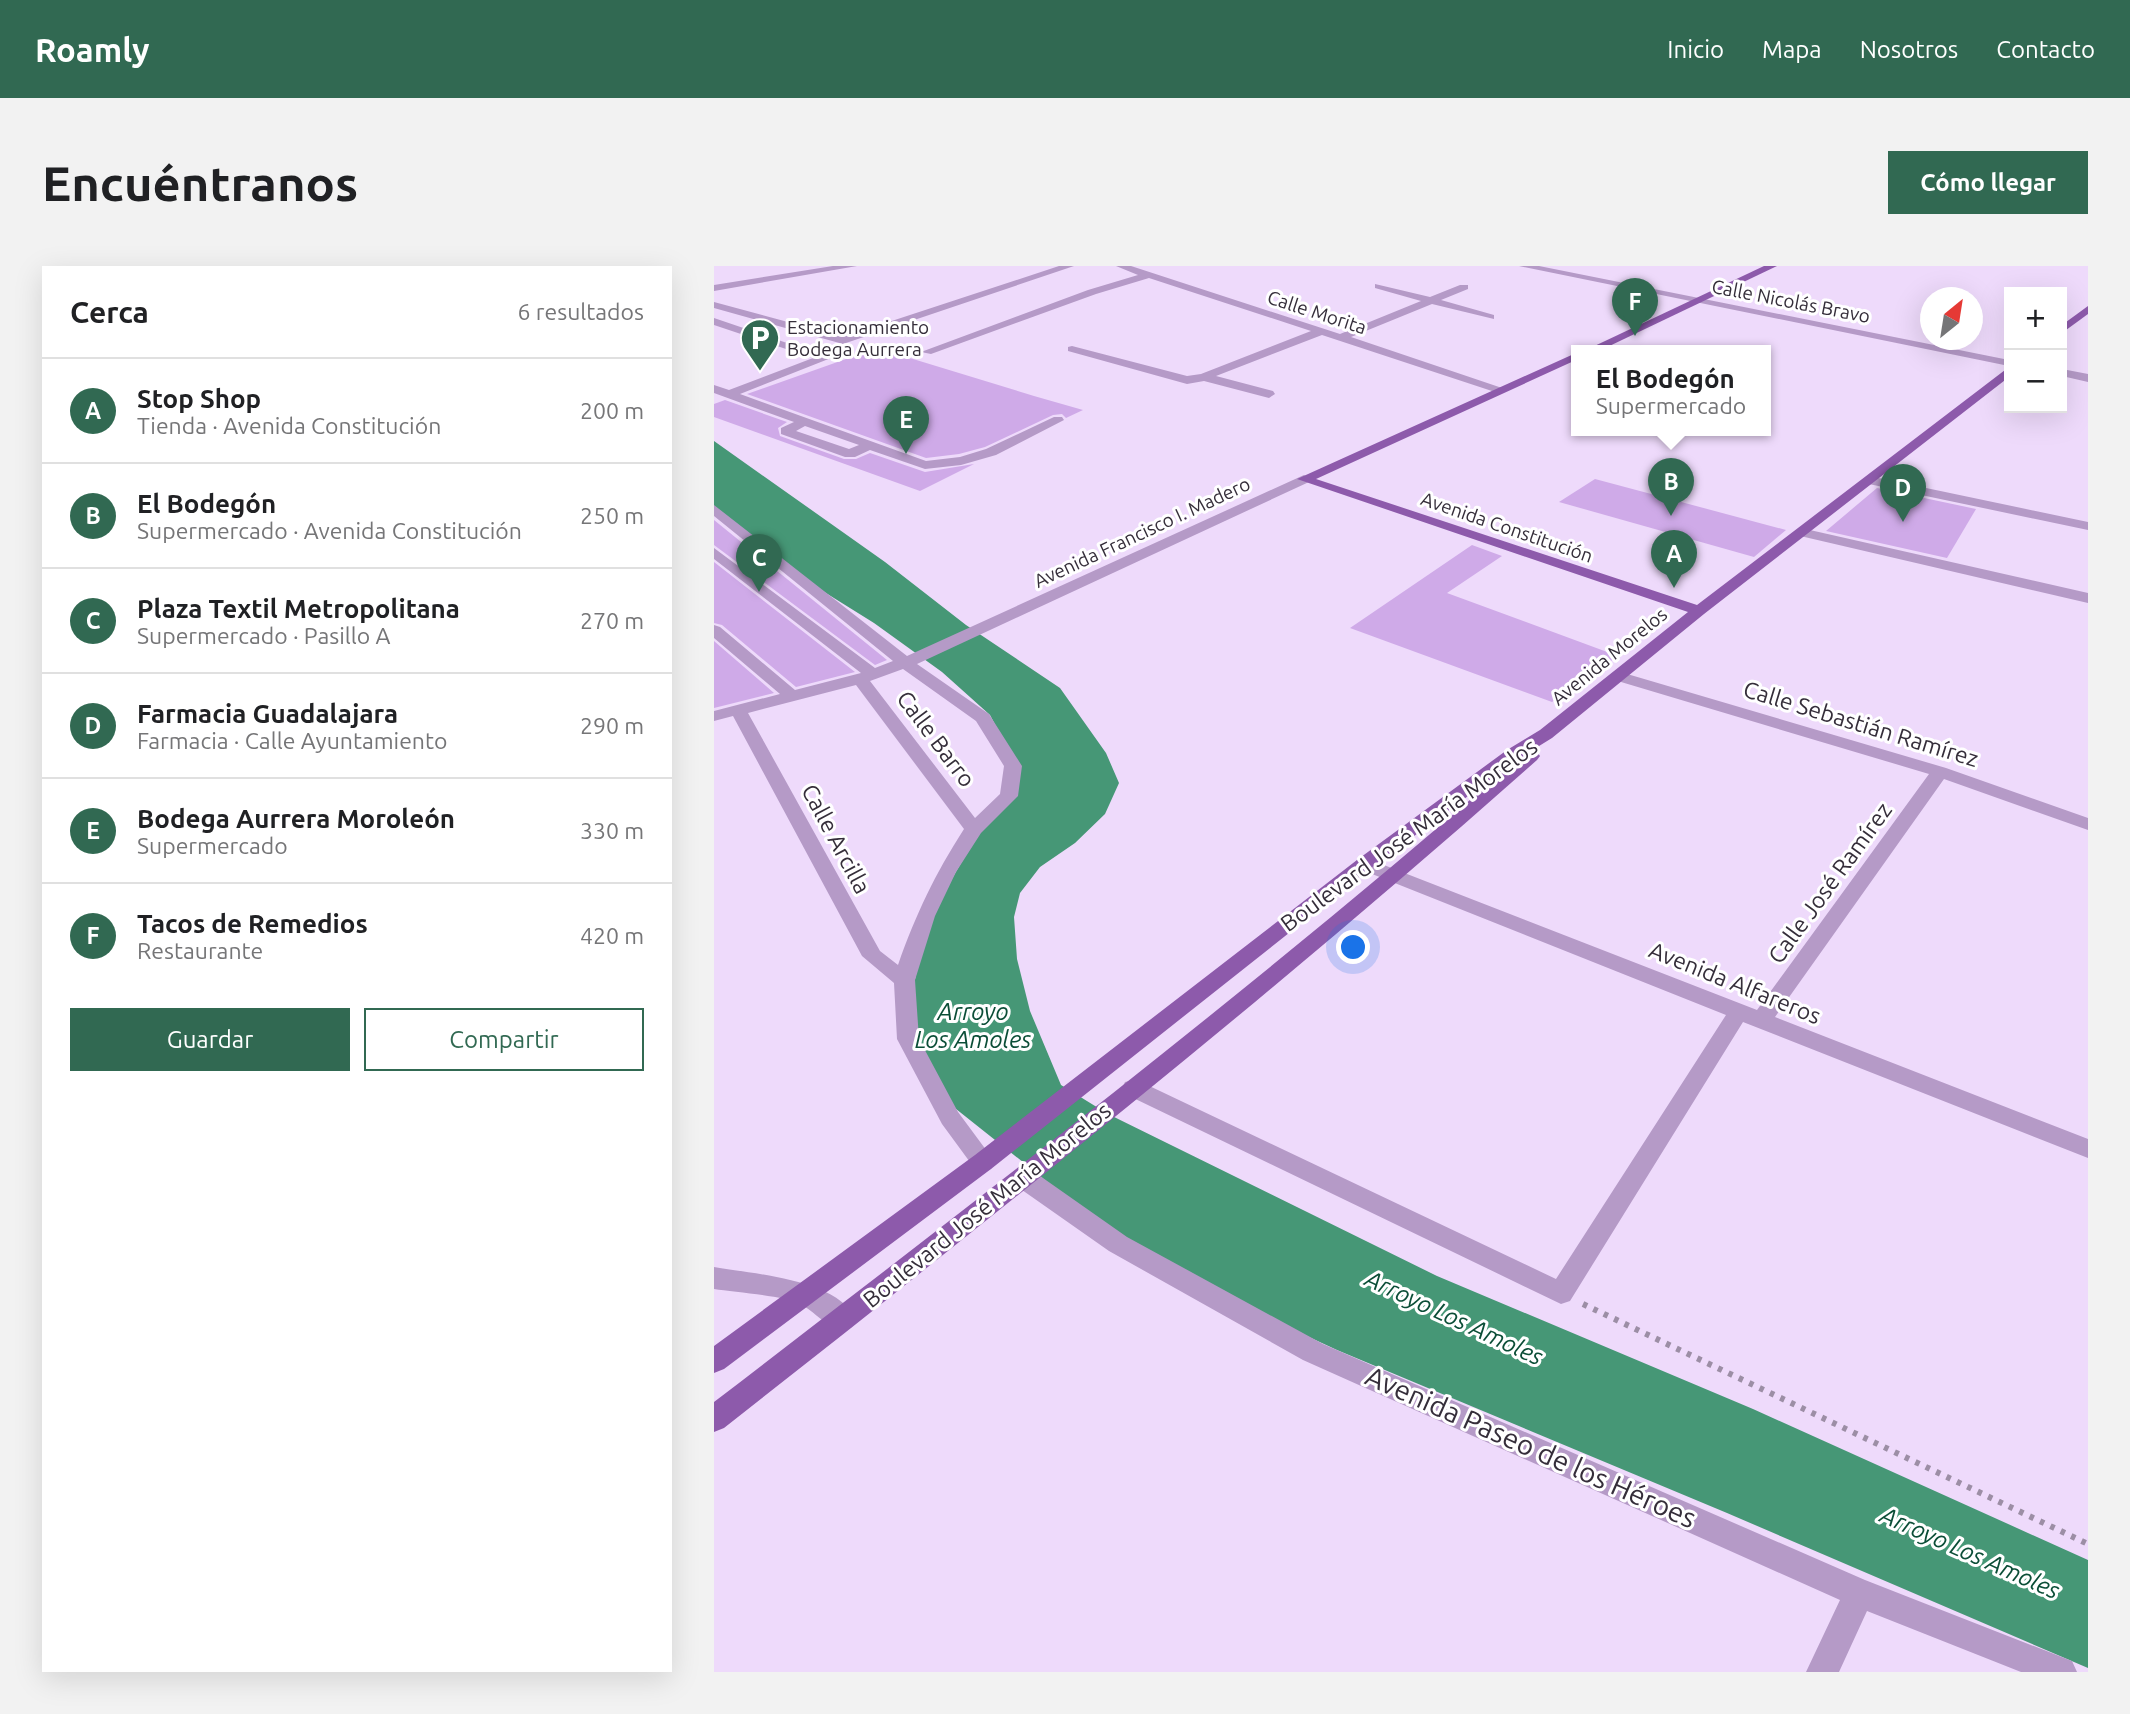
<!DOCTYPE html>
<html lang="es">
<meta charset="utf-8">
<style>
:root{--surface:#fff;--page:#f2f2f2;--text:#202124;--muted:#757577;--line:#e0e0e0;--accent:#316952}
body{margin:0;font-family:Ubuntu,sans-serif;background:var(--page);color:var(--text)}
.controls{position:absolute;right:21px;top:21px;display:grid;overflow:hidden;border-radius:0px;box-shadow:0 7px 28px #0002}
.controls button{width:63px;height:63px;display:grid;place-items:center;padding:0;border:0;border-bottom:2px solid var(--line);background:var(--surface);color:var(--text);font:35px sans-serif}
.compass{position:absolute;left:1206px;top:21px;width:63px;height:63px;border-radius:50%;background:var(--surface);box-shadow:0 7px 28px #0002;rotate:30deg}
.you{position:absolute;left:640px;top:682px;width:24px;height:24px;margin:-18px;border:5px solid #fff;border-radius:50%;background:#1a73e8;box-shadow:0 0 0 10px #1a73e833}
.badge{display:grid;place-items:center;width:46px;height:46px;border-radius:50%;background:var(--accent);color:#fff;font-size:23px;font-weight:700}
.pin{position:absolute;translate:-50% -58px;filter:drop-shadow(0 2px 4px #0008)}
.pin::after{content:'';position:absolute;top:37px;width:24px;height:21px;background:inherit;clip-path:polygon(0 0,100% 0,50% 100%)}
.popup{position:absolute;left:857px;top:79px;width:200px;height:91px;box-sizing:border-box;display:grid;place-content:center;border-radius:0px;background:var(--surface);filter:drop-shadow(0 2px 5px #0005);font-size:23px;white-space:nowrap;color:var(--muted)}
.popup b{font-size:26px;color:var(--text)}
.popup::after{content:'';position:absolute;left:50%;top:100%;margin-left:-14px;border:14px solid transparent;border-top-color:var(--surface)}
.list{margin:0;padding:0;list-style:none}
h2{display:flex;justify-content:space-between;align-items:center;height:91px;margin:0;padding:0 28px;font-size:30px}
h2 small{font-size:23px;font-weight:400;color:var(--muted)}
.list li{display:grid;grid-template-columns:46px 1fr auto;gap:21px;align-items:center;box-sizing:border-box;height:105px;padding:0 28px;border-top:2px solid var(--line)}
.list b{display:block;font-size:26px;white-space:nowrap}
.list p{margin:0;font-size:23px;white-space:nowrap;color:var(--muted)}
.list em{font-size:23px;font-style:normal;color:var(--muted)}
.actions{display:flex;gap:14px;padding:21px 28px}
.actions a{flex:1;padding:16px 0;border:2px solid var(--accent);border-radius:0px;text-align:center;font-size:24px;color:var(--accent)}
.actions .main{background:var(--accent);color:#fff}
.map{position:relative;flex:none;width:1374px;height:1406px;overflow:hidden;border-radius:0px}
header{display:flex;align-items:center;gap:42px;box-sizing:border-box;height:98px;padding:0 35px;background:var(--accent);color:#fff}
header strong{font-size:33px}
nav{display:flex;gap:38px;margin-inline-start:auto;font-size:24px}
.intro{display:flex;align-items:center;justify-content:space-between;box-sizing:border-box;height:168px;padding:0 42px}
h1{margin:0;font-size:49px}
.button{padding:18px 32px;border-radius:0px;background:var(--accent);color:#fff;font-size:24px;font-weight:700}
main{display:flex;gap:42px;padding:0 42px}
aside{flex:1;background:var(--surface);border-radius:0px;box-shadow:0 7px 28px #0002}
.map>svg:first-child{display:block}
</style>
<header>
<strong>Roamly</strong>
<nav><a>Inicio</a><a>Mapa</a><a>Nosotros</a><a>Contacto</a></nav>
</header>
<div class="intro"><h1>Encuéntranos</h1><a class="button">Cómo llegar</a></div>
<main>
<aside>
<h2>Cerca<small>6 resultados</small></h2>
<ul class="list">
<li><span class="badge">A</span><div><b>Stop Shop</b><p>Tienda · Avenida Constitución</p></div><em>200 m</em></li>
<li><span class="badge">B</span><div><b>El Bodegón</b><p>Supermercado · Avenida Constitución</p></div><em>250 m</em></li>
<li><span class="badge">C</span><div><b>Plaza Textil Metropolitana</b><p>Supermercado · Pasillo A</p></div><em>270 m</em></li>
<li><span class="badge">D</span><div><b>Farmacia Guadalajara</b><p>Farmacia · Calle Ayuntamiento</p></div><em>290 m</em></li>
<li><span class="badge">E</span><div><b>Bodega Aurrera Moroleón</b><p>Supermercado</p></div><em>330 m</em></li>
<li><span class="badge">F</span><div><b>Tacos de Remedios</b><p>Restaurante</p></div><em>420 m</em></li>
</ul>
<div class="actions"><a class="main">Guardar</a><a>Compartir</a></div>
</aside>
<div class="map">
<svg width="1374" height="1406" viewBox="0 0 1374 1406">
<rect width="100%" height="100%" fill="#eedafb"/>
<polygon fill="#469776" points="0,175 171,296 252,359 346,422 392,487 405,517 391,548 361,577 326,601 306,627 300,651 303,693 316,745 347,819 394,848 723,1010 1039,1143 1374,1294 1374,1402 1013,1247 623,1084 485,1020 380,959 324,908 232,835 200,775 196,735 215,652 303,501 276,449 228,406 160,357 91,314 0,240"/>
<g fill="#cfaae8">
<polygon points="163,82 320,130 369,144 352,152 348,148 339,149 271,181 245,188 212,192 33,128"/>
<polygon points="11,134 73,156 64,162 66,170 130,193 142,193 156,187 211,206 260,198 206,225 0,151 0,138"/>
<polygon points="881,213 1072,264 1040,291 845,236"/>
<polygon points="1163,222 1262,243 1233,292 1112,265"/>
<polygon points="0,254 173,394 161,399 0,279"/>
<polygon points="758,279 788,290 733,327 904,390 838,436 636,362"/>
<polygon points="0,296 141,406 82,421 8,359 0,357"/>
<polygon points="0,375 60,427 0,442"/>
</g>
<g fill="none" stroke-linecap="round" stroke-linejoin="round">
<polyline stroke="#9c8ea5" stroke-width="6" stroke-dasharray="4.5 7" stroke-linecap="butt" points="869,1038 1374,1278"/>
<g fill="#b59ac7" fill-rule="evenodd">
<polygon points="119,0 143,0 0,25 0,19"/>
<polygon points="345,0 360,0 129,78 0,42 0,36 129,71"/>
<polygon points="402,0 417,0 626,68 707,35 661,22 661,18 716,31 746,19 754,19 754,23 727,34 780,49 780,53 718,38 637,71 794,124 784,127 608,69 502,110 559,125 561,128 555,132 490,115 473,118 354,85 354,81 358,80 473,110 487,108 597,65 435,12 382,28 217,88 207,86 374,24 424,9"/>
<polygon points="805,0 825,0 1295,94 1295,100"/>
<path d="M0,52L117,92L26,128L212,195L246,191L272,183L340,151H348L350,154L282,189L247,199L211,203L156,184L141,191H131L67,168V162L80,156L0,127V119L15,124L99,92L0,59ZM91,160L145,179L135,183L82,165Z"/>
<polygon points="1348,103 1374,108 1374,116 1348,110"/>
<path d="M590,209L597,213L595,216L203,398L275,448L308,500L304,530L267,567L242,606L221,650L201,714L205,773L244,846L281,896L277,903L269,905L261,903L228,858L183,773L180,717L148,690L19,450L0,455V445L66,428L0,372V359L6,361L81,424L147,407L0,293V282L161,402L179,395L0,250V239L193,390ZM189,403L262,455L290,500L286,528L261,552L156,415ZM142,419L250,563C221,608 202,648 184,699L166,685L34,447Z"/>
<polygon points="1155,210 1374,256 1374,264 1150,217 1148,214"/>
<polygon points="1087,262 1374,327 1374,337 1082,269 1080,266"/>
<polygon points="903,405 1232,502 1374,552 1374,564 1230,513 1061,751 1374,873 1374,892 1029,756 856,1035 847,1038 411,828 408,822 411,816 419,814 427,816 842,1013 1012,749 643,602 640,598 643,594 657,594 1043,744 1215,508 897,413 895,410"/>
<polygon points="310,902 319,905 413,971 609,1078 1151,1314 1358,1395 1363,1406 1307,1406 1153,1345 1125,1406 1092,1406 1126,1334 589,1094 395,985 301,919 298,912 301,905"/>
<path d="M0,1001C40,1008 123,1013 142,1053L138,1061C117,1069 104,1047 86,1038C71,1030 20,1026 0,1023Z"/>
</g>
<g fill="#8d5aab" fill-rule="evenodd">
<polygon points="1050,0 1063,0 887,84 872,84"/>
<polygon points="1374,40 1374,48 1348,67 1348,59"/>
<path d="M862,87V94L602,213L983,339L1291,104L1295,103V111L990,348L838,472L817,485L823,486L826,490L823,494C561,727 286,945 10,1162L0,1166V1136C271,928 543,720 800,496L657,602L277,903L10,1103L0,1107V1080L261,889L643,594L793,484L826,464L974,346L583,213Z"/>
</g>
</g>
<defs>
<g id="parking-pin" transform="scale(2.0125)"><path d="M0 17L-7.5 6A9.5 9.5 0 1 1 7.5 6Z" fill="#316952" stroke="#fff"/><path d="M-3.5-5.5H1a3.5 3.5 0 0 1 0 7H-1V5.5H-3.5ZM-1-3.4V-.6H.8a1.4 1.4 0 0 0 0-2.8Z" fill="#fff"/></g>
</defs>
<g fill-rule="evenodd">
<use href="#parking-pin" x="46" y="72"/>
</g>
<g text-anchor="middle" stroke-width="6" stroke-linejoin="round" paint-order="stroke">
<g font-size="19" fill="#352e3a" stroke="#fff">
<text transform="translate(1077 35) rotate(11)" y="7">Calle Nicolás Bravo</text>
<text transform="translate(603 46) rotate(18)" y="7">Calle Morita</text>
<text transform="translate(793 261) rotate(19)" y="7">Avenida Constitución</text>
<text transform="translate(428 266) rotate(-25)" y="7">Avenida Francisco I. Madero</text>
<text transform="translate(895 390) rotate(-39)" y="7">Avenida Morelos</text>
</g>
<g font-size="19" fill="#352e3a" stroke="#fff" text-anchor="start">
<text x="73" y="68">Estacionamiento<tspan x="73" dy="22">Bodega Aurrera</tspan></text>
</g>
<g font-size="23" fill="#352e3a" stroke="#fff">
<text transform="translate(1147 458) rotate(17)" y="8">Calle Sebastián Ramírez</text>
<text transform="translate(222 473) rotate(53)" y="8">Calle Barro</text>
<text transform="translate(695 569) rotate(-36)" y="8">Boulevard José María Morelos</text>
<text transform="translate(122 573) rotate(62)" y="8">Calle Arcilla</text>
<text transform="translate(1116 617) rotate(-54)" y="8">Calle José Ramírez</text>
<text transform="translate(1021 717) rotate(22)" y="8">Avenida Alfareros</text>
<text transform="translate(273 939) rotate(-39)" y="8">Boulevard José María Morelos</text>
</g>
<g font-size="24" font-style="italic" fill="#0b4e37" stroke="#fff">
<text x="259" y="754">Arroyo<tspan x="259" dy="28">Los Amoles</tspan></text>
<text transform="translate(740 1052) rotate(25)" y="8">Arroyo Los Amoles</text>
<text transform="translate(1256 1287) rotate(24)" y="8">Arroyo Los Amoles</text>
</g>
<g font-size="28" fill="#352e3a" stroke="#fff">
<text transform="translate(817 1181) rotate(24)" y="10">Avenida Paseo de los Héroes</text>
</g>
</g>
</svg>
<div class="controls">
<button>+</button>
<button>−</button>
</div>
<svg class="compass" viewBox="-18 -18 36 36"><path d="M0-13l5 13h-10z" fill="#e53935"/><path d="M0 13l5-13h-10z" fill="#757577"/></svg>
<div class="you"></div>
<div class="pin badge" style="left:960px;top:322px">A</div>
<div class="pin badge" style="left:957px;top:250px">B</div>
<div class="popup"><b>El Bodegón</b>Supermercado</div>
<div class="pin badge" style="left:45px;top:326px">C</div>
<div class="pin badge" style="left:1189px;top:256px">D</div>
<div class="pin badge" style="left:192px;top:188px">E</div>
<div class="pin badge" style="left:921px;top:70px">F</div>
</div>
</main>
